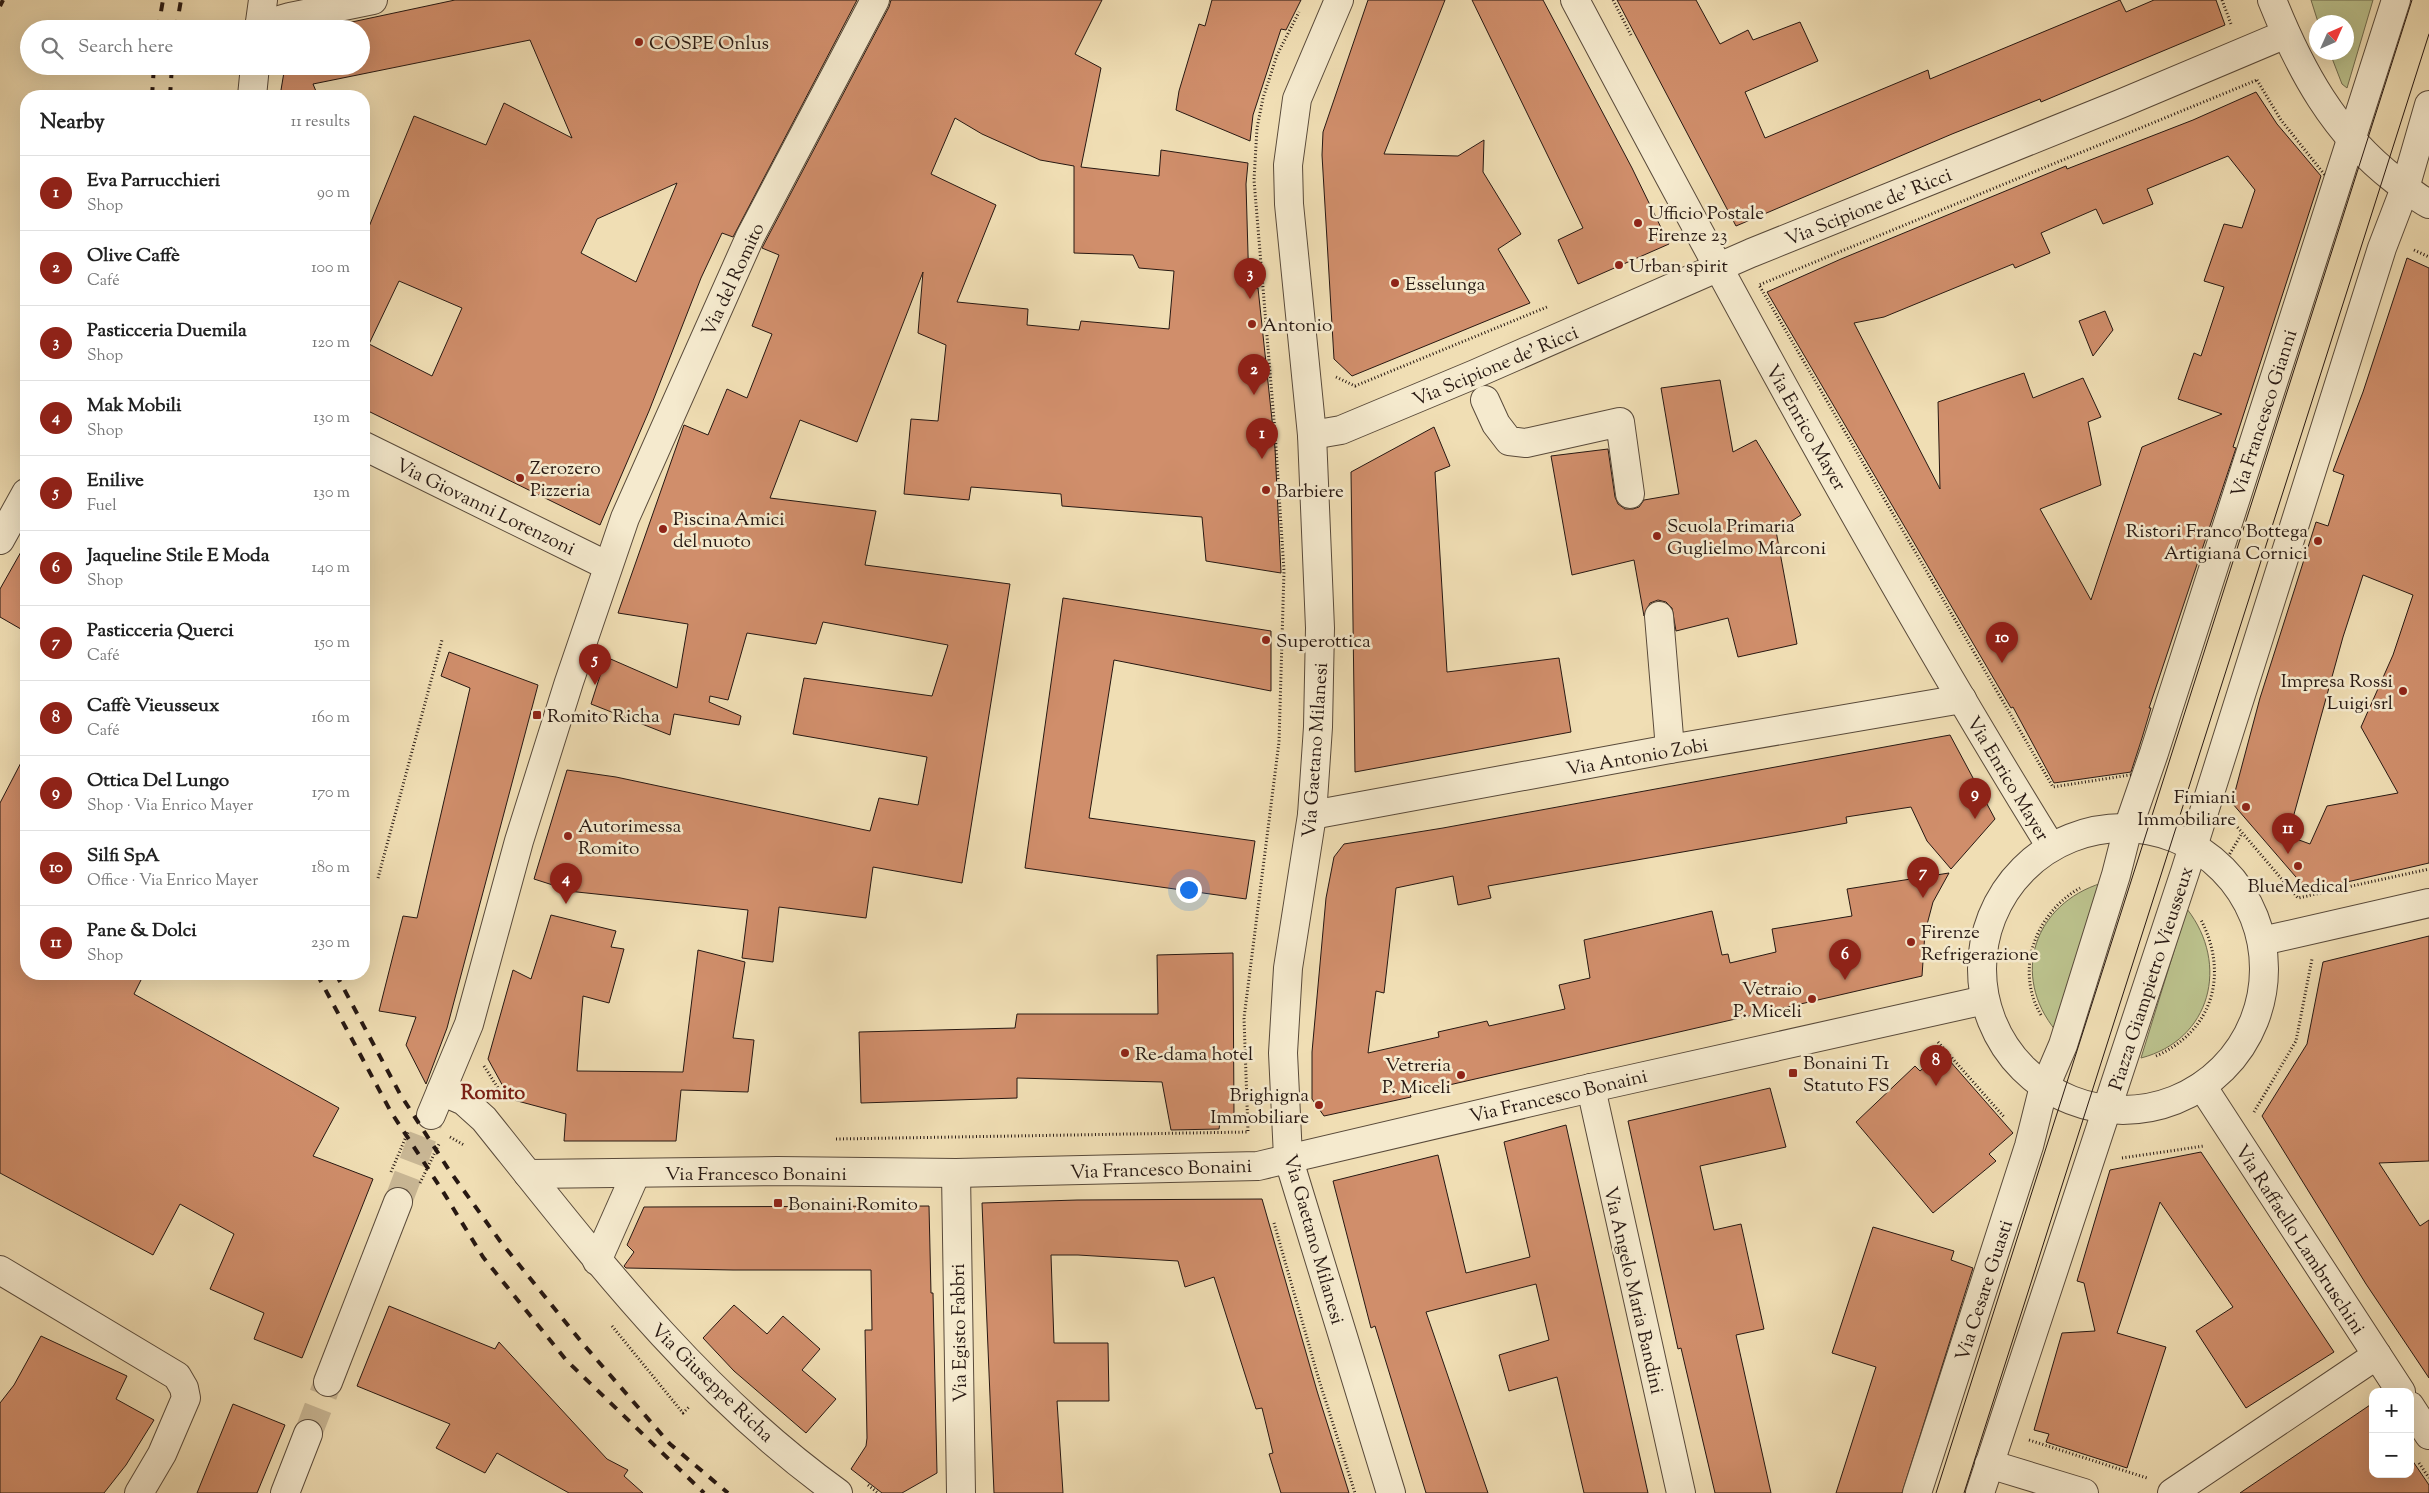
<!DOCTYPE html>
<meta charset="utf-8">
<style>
:root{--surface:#fff;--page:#f6f6f6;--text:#222;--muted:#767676;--line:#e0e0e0;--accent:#8f2418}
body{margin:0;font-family:"Sorts Mill Goudy",serif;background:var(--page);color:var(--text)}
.controls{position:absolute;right:15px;bottom:15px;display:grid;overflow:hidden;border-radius:10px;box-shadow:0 5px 20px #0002}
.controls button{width:45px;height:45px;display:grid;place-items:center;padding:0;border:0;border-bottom:1px solid var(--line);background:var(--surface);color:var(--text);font:25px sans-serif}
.compass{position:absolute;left:2309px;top:15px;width:45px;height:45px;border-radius:50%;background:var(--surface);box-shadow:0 5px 20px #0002;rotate:45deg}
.you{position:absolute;left:1188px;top:889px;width:18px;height:18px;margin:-12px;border:4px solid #fff;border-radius:50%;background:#1a73e8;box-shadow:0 0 0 8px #1a73e833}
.badge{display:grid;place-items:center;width:32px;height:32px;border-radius:50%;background:var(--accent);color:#fff;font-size:16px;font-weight:700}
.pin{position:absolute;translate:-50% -41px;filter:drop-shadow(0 1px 2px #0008)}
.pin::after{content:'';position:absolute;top:26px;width:18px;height:15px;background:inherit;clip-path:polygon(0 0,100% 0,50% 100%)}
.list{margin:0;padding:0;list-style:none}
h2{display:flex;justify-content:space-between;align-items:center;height:65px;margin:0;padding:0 20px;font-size:21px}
h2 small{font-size:16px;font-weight:400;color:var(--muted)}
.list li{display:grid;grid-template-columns:32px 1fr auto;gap:15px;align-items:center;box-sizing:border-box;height:75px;padding:0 20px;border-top:1px solid var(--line)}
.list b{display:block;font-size:19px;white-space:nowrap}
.list p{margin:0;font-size:16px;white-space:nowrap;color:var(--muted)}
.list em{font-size:16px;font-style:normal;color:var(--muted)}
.icon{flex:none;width:28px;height:28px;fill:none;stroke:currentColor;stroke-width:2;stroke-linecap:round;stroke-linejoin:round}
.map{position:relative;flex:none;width:2429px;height:1493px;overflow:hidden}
.search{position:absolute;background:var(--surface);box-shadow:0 5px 20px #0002;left:20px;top:20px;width:350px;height:55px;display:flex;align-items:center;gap:12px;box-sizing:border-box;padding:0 18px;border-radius:28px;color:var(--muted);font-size:19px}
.panel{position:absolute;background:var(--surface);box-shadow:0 5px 20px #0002;left:20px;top:90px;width:350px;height:890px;border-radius:20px}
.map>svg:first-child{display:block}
</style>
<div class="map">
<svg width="2429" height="1493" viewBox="0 0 2429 1493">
<rect width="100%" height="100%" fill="#f0deb4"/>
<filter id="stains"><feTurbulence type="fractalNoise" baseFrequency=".004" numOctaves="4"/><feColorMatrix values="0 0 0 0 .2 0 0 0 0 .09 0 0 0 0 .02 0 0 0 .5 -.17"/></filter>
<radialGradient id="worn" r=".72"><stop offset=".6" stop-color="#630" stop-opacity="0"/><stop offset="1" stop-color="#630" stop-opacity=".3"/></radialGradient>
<g fill="#bbc18c" stroke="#716c4f">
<polygon points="2311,0 2373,0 2347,88 2342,84 2330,53 2346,52 2346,22 2318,22"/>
<path d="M2102,883L2056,1031C2010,975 2034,904 2102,883Z"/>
<path d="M2187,909C2230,964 2211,1040 2141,1058Z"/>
</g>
<g fill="#d08e6b" stroke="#271812" fill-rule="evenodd">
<path d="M455,0H857L733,237L722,233L701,278L649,411L600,525L364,409V239L414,116L486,145L504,103L572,138L530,40L313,84L318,96H280L285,66H361V29H319ZM677,183L636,282L581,253L597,219ZM399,281L462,308L432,376L369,344Z"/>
<path d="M891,0H1102L1075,54L1101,68L1081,167L1159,176L1161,150L1248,163L1246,184L1249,288H1258L1275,448L1281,573L1206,561L1202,517L1062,506L1061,494L971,487L969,500L904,494L911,419L938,421L946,345L918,333L923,272L857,442L800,420L770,498L876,511L865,565L1010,584L962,883L873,867L866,918L779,907L773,962L742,958L748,910L558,890L559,887L534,879L567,770L616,777L870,831L879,798L918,805L927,757L793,734L804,678L932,696L948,645L823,622L816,644L747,633L728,700L710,696L709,702L741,716L739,725L674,714L670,735L591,704L606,657L677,688L688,624L618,613L684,425L708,435L727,389L747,398L772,334L752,326L779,255L762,248L889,7ZM955,118L982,134L1040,160L1074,166V253L1133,255L1139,268L1174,271L1169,329L1081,321L1079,330L1027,325L1028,309L957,302L996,205L931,174Z"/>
<polygon points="1212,0 1301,0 1286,30 1281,29 1253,115 1250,141 1176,110 1179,91 1199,24 1205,26"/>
<polygon points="1368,0 1445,0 1384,154 1458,156 1484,140 1483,172 1521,234 1498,249 1530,303 1352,376 1334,359 1322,155 1323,132"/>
<polygon points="1472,0 1543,0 1632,168 1669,244 1578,284 1558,240 1583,228"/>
<polygon points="1617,0 1696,0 1720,44 1748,30 1753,40 1800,22 1818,61 1745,92 1765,138 1928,70 1930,79 2120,0 2126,12 2154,0 2216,0 2225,25 2041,102 2040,99 1952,134 1736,226"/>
<path d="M2256,92L2277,124L2321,176L2233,447L2236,448L2233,457L2149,708H2151L2142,738L2131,772L2054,783L2013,707L2011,708L1767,292L1841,259L2066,166L2067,169L2193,120ZM2228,156L2255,190L2242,228L2224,224L2204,281L2224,287L2201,356L2194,353L2178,399L2222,414L2142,447L2091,600L2040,509L2101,485L2088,422L2101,417L2083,378L2033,398L2024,373L1938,402L1940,489L1854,323L1884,317L2013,264L2015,268L2050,253L2041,233L2096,209L2103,224L2153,204L2147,189Z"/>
<path d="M2407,258L2429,268V863L2308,891L2232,803L2260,698L2316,522L2328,526L2344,475L2333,471L2363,392ZM2363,575L2413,595L2393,655L2361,727L2398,793L2327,806L2310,844L2288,836L2343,637Z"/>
<polygon points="2105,311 2113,330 2093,356 2079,321"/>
<polygon points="1720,380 1733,452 1756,440 1801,515 1776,531 1797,644 1738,657 1728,618 1676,631 1672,608 1666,602 1658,600 1650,603 1644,616 1634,560 1572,575 1551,456 1608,449 1615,497 1618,504 1625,509 1633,509 1639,507 1644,500 1679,494 1661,388"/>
<polygon points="1434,427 1450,466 1435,472 1447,672 1559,658 1571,732 1355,772 1351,472"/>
<polygon points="26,543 26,632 0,617 0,589"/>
<polygon points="1063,598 1271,631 1271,691 1114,660 1089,818 1255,841 1246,899 1025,868"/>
<polygon points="449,652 538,685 447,1028 426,1084 406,1045 416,1017 379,1011 403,916 417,918 470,688 441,676"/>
<polygon points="1950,735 1995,819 1951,869 1927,841 1911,807 1846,817 1847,823 1797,832 1488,886 1491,898 1458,905 1453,876 1396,888 1384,993 1376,991 1368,1053 1439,1037 1438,1032 1487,1021 1489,1026 1565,1009 1559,985 1590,978 1584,940 1712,911 1722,955 1728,954 1730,963 1776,952 1772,929 1852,916 1847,889 1949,873 1933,902 1925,932 1922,976 1410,1094 1411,1097 1324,1116 1312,1099 1312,1052 1326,898 1334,857 1344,844 1443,828"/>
<polygon points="26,753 26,974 144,974 134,994 339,1108 313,1156 373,1179 302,1358 254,1339 264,1313 210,1289 234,1234 180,1204 153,1255 0,1173 0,803"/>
<polygon points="551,915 616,931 611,947 624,949 609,1003 583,996 577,1071 683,1072 698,950 745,962 733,1038 754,1040 748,1092 681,1090 676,1141 564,1141 566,1114 510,1099 488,1059 513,970 531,979"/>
<polygon points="2429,936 2429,1161 2379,1163 2420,1226 2429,1220 2429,1378 2366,1284 2262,1116 2307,1044 2323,962"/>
<polygon points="1233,953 1234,1116 1221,1116 1219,1129 1171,1130 1162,1082 1017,1078 1017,1098 861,1103 859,1032 1015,1028 1017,1014 1158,1014 1157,955"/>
<polygon points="1942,1052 2013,1133 1989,1154 1996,1161 1933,1213 1856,1122 1915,1066 1920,1071"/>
<polygon points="1770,1088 1786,1147 1700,1166 1714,1230 1741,1224 1764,1329 1736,1335 1771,1493 1715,1493 1681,1348 1678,1349 1628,1121"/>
<polygon points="1566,1125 1648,1493 1584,1493 1557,1377 1509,1391 1499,1355 1549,1340 1536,1284 1426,1312 1488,1493 1426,1493 1375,1326 1371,1328 1333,1181 1438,1155 1466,1273 1530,1257 1504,1142"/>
<polygon points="2201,1152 2334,1352 2246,1408 2196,1331 2233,1307 2160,1202 2117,1333 2166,1347 2127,1468 2046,1442 2049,1434 2034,1430 2062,1333 2095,1331 2084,1283 2077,1281 2110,1170"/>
<polygon points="1262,1199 1317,1391 1349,1493 1281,1493 1269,1454 1273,1453 1262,1408 1256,1409 1214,1277 1185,1287 1178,1261 1078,1255 1051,1255 1054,1343 1108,1343 1109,1401 1057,1401 1063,1493 994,1493 982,1203 1077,1200"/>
<polygon points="929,1206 931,1293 933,1293 937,1473 902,1493 882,1493 851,1469 866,1446 867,1438 865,1330 872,1330 871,1270 733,1270 626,1268 624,1266 634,1252 627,1245 644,1207"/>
<polygon points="1873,1227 1954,1251 1951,1260 1973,1268 1902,1493 1836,1493 1876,1367 1832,1353"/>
<polygon points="734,1305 767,1334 783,1316 820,1349 802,1370 836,1399 806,1433 734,1371 703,1338"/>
<polygon points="389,1306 495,1349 499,1342 607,1459 628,1470 624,1476 643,1493 569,1493 497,1453 485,1473 436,1448 450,1424 357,1386"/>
<polygon points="41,1336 127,1376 116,1399 154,1420 126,1465 104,1493 0,1493 0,1403 14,1385"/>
<polygon points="2373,1403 2373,1474 2410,1474 2410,1457 2429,1485 2429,1493 2240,1493"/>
<polygon points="233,1404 285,1425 257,1493 197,1493"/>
</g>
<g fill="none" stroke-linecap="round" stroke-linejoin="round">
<g stroke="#c8b694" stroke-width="28" stroke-dasharray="28 14" stroke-linecap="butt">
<polyline points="398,1202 431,1115"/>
<polyline points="308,1434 328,1382"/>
</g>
<g stroke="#594a3a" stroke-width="30">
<g id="minor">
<polyline points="1339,0 1297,99 1288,165 1289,204 1312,435 1320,628 1318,727 1312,815 1288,968 1283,1053 1288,1157 1391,1493"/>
<path d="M1575,0C1727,286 1881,572 2051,847"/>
<path d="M2272,0C2300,70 2334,133 2395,180C2406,188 2417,198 2429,204"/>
<polyline points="259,26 290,17 373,0"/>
<polyline points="259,29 263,0"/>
<polyline points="252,96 255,66"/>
<polyline points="1485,400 1496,424 1509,441 1526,443 1620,422 1630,494"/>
<polyline points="1312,435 1341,430 1475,374 1751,253 2120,104 2286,34"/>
<polyline points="364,446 608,566"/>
<polyline points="0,540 26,493"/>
<polyline points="1659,616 1670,749"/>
<polyline points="1312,815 1670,749 1962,699"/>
<circle cx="2123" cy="969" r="141"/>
<polyline points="2262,941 2429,903"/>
<polyline points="2202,1086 2401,1392"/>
<polyline points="1591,1088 1681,1493"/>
<path d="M441,1091L464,1101L484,1119C593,1255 695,1390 838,1493"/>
<polyline points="431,1115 469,1024 519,841 569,682 625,518 750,237 875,0"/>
<polyline points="956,1173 961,1493"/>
<polyline points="528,1174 777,1171 956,1173 1258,1166 1591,1088 1985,1000"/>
<polyline points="597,1261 636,1173"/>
<polyline points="0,1270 177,1376 184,1388 186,1398 162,1454 139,1493"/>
<polyline points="328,1382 398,1202"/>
<polyline points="2410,1406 2429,1435"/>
<polyline points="1989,1464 2084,1493"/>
<polyline points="285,1493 308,1434"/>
<polyline points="1917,1493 2029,1146 2042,1094 2063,1045 2116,875 2128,828 2154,753 2396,0"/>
<polyline points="1980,1493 2185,872 2382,248 2405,188 2429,105"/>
<polyline points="2172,1493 2377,1355"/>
</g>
</g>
<g stroke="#271812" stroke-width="3" stroke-dasharray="1 2.5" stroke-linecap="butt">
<polyline points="1613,0 1631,35"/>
<polyline points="2222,0 2231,24"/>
<polygon points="2257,80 2281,120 2328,179 2136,774 2053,787 1759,285"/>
<polyline points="2414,250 2429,257"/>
<polyline points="1336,377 1355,386 1547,307"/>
<polyline points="2233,822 2298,898 2429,869"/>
<polyline points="2228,857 2242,833"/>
<polyline points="378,878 442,640"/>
<path d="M2041,1015C2014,969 2036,913 2080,888"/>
<polyline points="1938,1042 2005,1118"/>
<path d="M2156,1056C2213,1031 2229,974 2201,920"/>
<polyline points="484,1066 498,1088"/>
<polyline points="2254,1112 2296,1041 2312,959"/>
<polyline points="450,1137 464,1145"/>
<polyline points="836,1139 1248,1132 1244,1018 1279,742 1284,571 1275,432 1254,180 1257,128 1263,98 1277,55 1299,12"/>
<polyline points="2122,1158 2204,1146"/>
<polyline points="391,1172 408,1132"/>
<polyline points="420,1183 439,1144"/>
<polyline points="1274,1223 1319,1380 1355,1493"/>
<polyline points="612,1326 683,1413 690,1406"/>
<polyline points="2029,1440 2147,1478"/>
<polyline points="2419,1463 2429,1478"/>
<polyline points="868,1485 878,1493"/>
</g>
<use href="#minor" stroke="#f5eace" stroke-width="28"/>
<g stroke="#271812" stroke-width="1">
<polyline points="1936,1493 2412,0"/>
<polyline points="1964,1493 2429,34"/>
</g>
<g stroke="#271812" stroke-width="4" stroke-dasharray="9 9" stroke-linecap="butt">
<polyline points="0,6 3,0"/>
<polyline points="158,29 163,0"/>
<polyline points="176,29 181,0"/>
<polyline points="152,96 154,66"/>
<polyline points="170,96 172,66"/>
<polyline points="317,974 391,1112 442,1190 483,1257 567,1361 704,1493"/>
<polyline points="336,974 400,1094 449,1170 500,1241 584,1345 670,1444 728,1493"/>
</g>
</g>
<g fill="#8f2418" stroke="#f5eace" stroke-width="2">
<circle cx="639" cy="42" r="5"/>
<circle cx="1638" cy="223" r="5"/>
<circle cx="1619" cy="265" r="5"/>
<circle cx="1395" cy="283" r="5"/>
<circle cx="1252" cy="324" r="5"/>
<circle cx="520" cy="478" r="5"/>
<circle cx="1266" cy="490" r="5"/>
<circle cx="663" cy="529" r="5"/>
<circle cx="1657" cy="536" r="5"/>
<circle cx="2318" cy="541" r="5"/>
<circle cx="1266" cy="640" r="5"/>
<circle cx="2403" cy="691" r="5"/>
<rect x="532" y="710" width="10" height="10" rx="2.5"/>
<circle cx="2246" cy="807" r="5"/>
<circle cx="568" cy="836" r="5"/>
<circle cx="2298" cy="866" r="5"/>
<circle cx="1911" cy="942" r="5"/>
<circle cx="1812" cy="999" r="5"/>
<circle cx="1125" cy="1053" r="5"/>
<rect x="1788" y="1068" width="10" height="10" rx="2.5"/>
<circle cx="1461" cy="1075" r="5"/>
<circle cx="1319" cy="1105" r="5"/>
<rect x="773" y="1198" width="10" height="10" rx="2.5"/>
</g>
<g text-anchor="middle" stroke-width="5" stroke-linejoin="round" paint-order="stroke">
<g font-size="19" fill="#271812" stroke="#f5eace" text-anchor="start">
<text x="649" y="49">COSPE Onlus</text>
<text x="1648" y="219">Ufficio Postale<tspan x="1648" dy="22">Firenze 23</tspan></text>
<text x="1629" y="272">Urban spirit</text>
<text x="1405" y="290">Esselunga</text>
<text x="1262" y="331">Antonio</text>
<text x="530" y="474">Zerozero<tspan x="530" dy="22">Pizzeria</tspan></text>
<text x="1276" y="497">Barbiere</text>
<text x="673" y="525">Piscina Amici<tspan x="673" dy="22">del nuoto</tspan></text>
<text x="1667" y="532">Scuola Primaria<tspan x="1667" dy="22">Guglielmo Marconi</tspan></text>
<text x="2308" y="537" text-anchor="end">Ristori Franco Bottega<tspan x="2308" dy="22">Artigiana Cornici</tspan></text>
<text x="1276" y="647">Superottica</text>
<text x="2393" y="687" text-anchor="end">Impresa Rossi<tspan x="2393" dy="22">Luigi srl</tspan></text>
<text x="547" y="722">Romito Richa</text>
<text x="2236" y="803" text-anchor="end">Fimiani<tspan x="2236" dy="22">Immobiliare</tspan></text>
<text x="578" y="832">Autorimessa<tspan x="578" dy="22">Romito</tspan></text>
<text x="2298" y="892" text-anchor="middle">BlueMedical</text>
<text x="1921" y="938">Firenze<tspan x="1921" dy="22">Refrigerazione</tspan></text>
<text x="1802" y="995" text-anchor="end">Vetraio<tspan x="1802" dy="22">P. Miceli</tspan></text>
<text x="1135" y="1060">Re-dama hotel</text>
<text x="1803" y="1069">Bonaini T1<tspan x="1803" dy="22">Statuto FS</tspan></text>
<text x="1451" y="1071" text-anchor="end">Vetreria<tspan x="1451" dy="22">P. Miceli</tspan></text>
<text x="1309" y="1101" text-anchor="end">Brighigna<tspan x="1309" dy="22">Immobiliare</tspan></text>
<text x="788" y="1210">Bonaini Romito</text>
</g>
<g font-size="19" fill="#271812" stroke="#f5eace">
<text transform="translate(1868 206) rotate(-22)" y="7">Via Scipione de' Ricci</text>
<text transform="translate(732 279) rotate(-65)" y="7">Via del Romito</text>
<text transform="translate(1495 365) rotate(-23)" y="7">Via Scipione de' Ricci</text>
<text transform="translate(2263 413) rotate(-72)" y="7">Via Francesco Gianni</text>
<text transform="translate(1807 427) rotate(60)" y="7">Via Enrico Mayer</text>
<text transform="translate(486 506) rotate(26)" y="7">Via Giovanni Lorenzoni</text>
<text transform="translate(1314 750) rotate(-86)" y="7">Via Gaetano Milanesi</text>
<text transform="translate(1637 756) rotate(-10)" y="7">Via Antonio Zobi</text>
<text transform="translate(2009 778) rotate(59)" y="7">Via Enrico Mayer</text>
<text transform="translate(2150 978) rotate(-72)" y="7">Piazza Giampietro Vieusseux</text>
<text transform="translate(1558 1095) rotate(-13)" y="7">Via Francesco Bonaini</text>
<text transform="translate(1161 1168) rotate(-2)" y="7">Via Francesco Bonaini</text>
<text x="756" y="1180">Via Francesco Bonaini</text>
<text transform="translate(1315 1239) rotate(74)" y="7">Via Gaetano Milanesi</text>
<text transform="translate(2301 1239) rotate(57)" y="7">Via Raffaello Lambruschini</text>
<text transform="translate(1635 1290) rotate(77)" y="7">Via Angelo Maria Bandini</text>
<text transform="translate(1983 1290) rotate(-72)" y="7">Via Cesare Guasti</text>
<text transform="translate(958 1333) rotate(-91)" y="7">Via Egisto Fabbri</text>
<text transform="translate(713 1382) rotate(44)" y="7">Via Giuseppe Richa</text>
</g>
<g font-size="20" font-weight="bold" fill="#7a1f14" stroke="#f5eace">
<text x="493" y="1099">Romito</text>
</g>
</g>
<rect width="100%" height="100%" filter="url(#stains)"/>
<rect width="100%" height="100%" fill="url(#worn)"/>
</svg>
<div class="controls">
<button>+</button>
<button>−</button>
</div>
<svg class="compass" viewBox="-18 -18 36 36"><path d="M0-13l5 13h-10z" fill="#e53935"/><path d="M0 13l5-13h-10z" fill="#767676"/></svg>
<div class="you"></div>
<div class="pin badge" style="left:1262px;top:459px">1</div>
<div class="pin badge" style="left:1254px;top:395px">2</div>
<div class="pin badge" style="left:1250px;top:299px">3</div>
<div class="pin badge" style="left:566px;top:904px">4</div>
<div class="pin badge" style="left:595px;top:685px">5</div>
<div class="pin badge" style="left:1845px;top:980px">6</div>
<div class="pin badge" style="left:1923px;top:898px">7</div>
<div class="pin badge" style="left:1936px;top:1086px">8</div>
<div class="pin badge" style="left:1975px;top:819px">9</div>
<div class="pin badge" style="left:2002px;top:663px">10</div>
<div class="pin badge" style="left:2288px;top:854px">11</div>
<div class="search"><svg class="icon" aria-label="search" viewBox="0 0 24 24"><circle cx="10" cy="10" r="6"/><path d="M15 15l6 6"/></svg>Search here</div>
<section class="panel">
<h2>Nearby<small>11 results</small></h2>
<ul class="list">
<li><span class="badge">1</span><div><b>Eva Parrucchieri</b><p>Shop</p></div><em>90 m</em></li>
<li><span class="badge">2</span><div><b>Olive Caffè</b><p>Café</p></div><em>100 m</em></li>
<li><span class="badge">3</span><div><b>Pasticceria Duemila</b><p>Shop</p></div><em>120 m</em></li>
<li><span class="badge">4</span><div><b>Mak Mobili</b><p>Shop</p></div><em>130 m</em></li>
<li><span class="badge">5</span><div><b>Enilive</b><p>Fuel</p></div><em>130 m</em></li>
<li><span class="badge">6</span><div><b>Jaqueline Stile E Moda</b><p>Shop</p></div><em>140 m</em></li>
<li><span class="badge">7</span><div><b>Pasticceria Querci</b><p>Café</p></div><em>150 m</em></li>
<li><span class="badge">8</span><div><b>Caffè Vieusseux</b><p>Café</p></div><em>160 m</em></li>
<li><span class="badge">9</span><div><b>Ottica Del Lungo</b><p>Shop · Via Enrico Mayer</p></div><em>170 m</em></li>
<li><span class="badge">10</span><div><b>Silfi SpA</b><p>Office · Via Enrico Mayer</p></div><em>180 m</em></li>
<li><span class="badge">11</span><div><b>Pane &amp; Dolci</b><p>Shop</p></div><em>230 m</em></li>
</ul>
</section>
</div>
